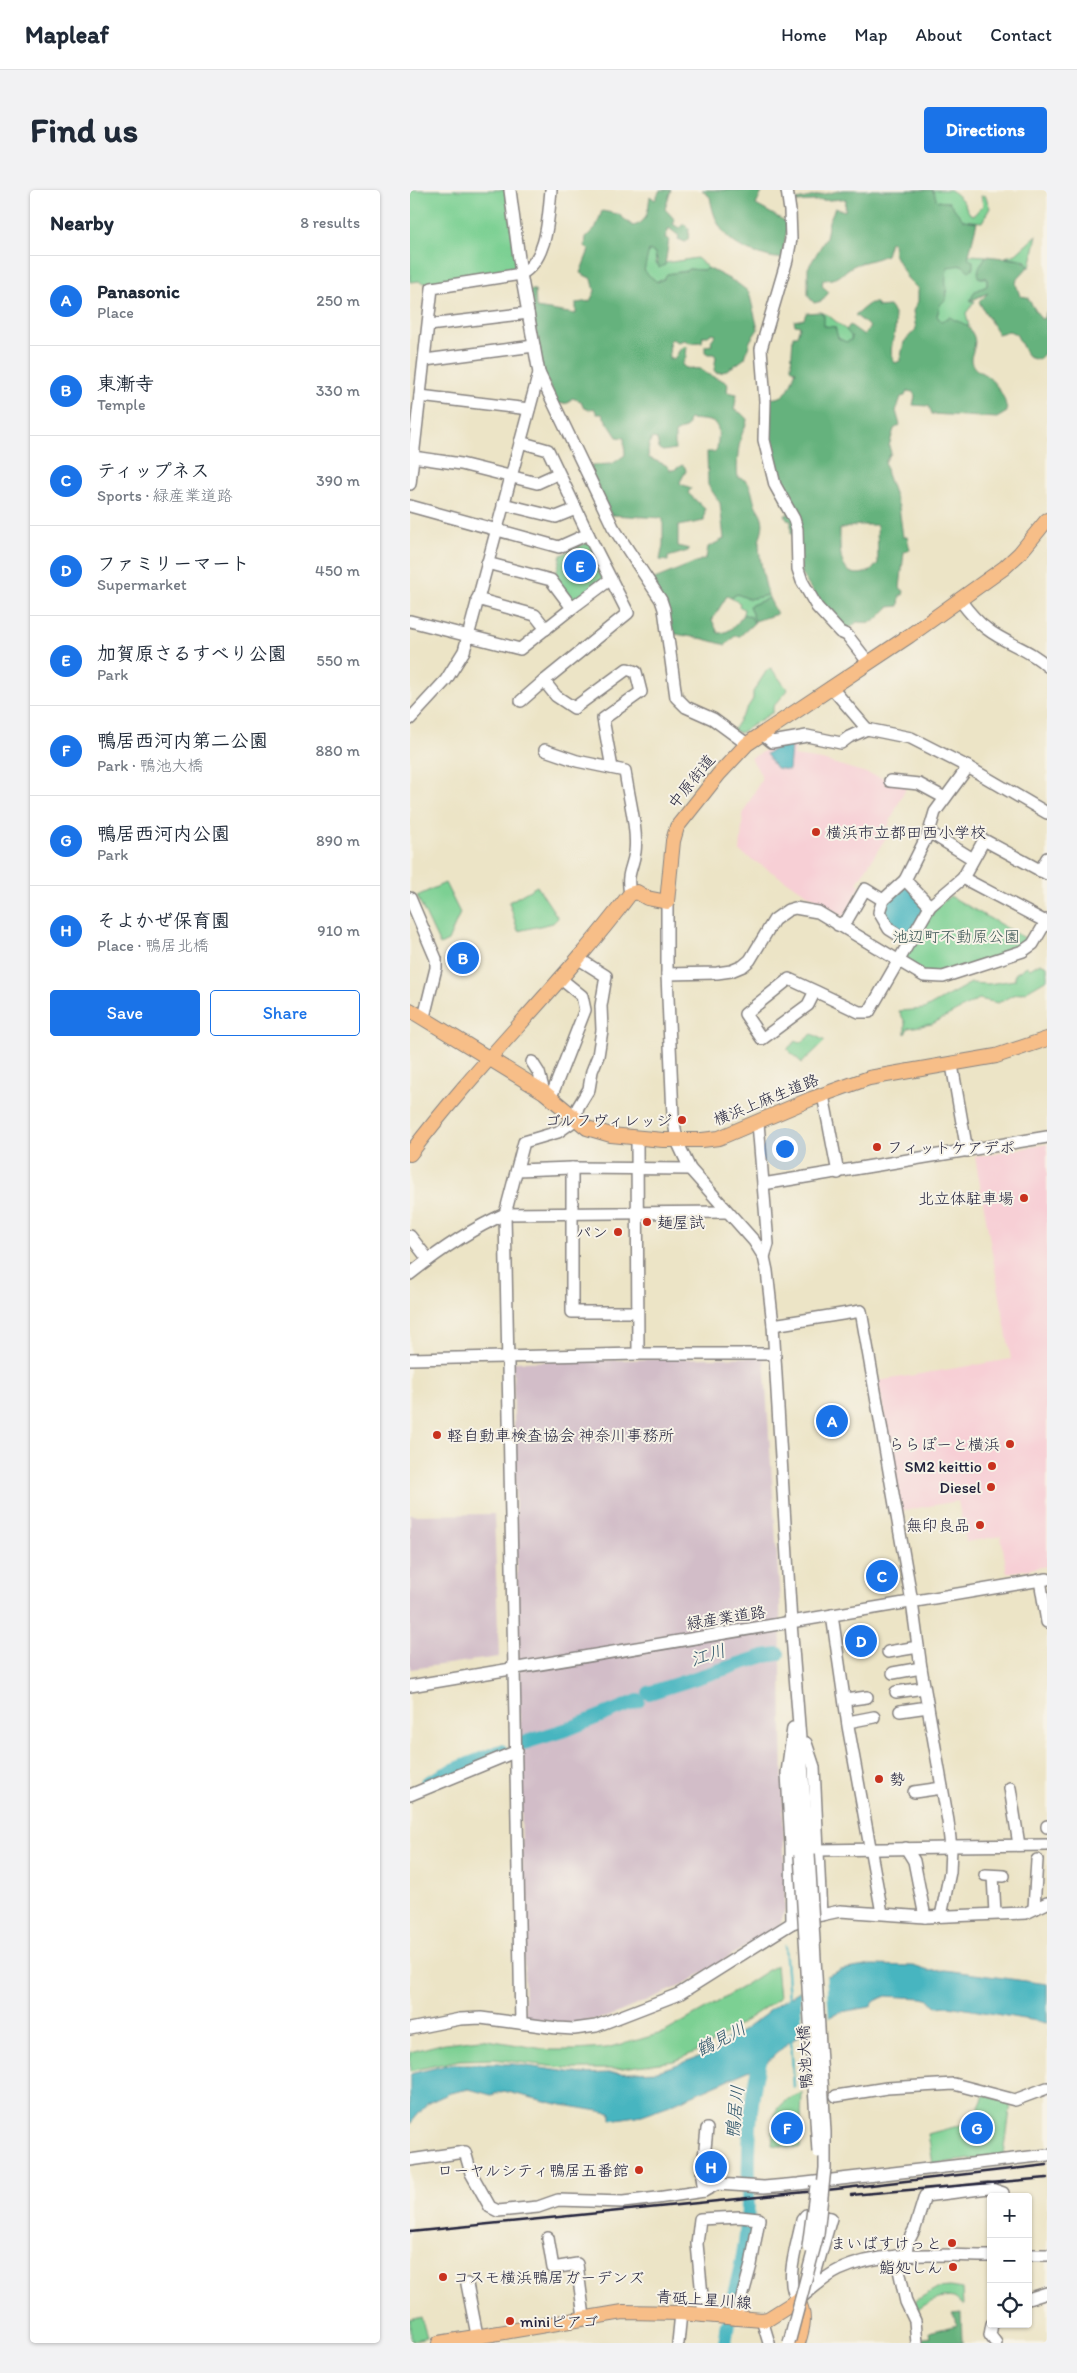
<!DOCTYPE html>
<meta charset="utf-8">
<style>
:root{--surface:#fff;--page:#f2f2f3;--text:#1f2937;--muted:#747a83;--line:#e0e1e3;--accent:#1a73e8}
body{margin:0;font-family:Itim,"Klee One",sans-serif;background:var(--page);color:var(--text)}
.controls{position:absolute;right:15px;bottom:15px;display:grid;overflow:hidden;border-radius:5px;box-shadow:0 1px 4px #0004}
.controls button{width:45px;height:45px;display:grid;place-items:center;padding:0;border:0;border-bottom:1px solid var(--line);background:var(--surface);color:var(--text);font:25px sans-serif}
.you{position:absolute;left:374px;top:958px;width:18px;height:18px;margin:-12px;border:4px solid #fff;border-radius:50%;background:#1a73e8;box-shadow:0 0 0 8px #1a73e833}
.badge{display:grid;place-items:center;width:32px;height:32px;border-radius:50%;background:var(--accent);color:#fff;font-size:16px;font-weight:700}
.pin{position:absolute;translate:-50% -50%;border:2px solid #fff;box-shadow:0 1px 5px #0006}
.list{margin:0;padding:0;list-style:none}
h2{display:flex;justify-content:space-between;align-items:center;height:65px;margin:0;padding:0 20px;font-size:21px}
h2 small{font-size:16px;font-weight:400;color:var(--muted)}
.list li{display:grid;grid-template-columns:32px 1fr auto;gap:15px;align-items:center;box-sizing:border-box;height:90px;padding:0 20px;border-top:1px solid var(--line)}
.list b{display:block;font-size:19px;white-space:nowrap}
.list p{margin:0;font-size:16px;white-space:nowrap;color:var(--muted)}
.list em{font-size:16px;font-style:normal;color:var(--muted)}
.actions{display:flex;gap:10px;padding:15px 20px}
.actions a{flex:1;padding:11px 0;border:1px solid var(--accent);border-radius:5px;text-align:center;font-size:18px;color:var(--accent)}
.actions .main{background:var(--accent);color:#fff}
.icon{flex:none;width:28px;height:28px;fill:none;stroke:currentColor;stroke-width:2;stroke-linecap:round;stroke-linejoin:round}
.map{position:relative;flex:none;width:637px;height:2153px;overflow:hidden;border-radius:5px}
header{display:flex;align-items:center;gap:30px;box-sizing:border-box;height:70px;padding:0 25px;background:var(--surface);border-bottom:1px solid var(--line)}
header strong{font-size:24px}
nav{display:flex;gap:28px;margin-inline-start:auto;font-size:18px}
.intro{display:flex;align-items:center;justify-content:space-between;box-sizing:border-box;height:120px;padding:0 30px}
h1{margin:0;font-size:35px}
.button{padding:12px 22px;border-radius:5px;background:var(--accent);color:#fff;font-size:18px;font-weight:700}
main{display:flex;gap:30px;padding:0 30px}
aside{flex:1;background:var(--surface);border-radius:5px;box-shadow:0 1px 4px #0004}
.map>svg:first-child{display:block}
</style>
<header>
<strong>Mapleaf</strong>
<nav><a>Home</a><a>Map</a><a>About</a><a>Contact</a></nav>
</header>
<div class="intro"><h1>Find us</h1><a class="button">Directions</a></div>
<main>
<aside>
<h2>Nearby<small>8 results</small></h2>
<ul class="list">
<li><span class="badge">A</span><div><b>Panasonic</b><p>Place</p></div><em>250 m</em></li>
<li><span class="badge">B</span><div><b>東漸寺</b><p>Temple</p></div><em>330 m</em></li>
<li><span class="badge">C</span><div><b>ティップネス</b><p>Sports · 緑産業道路</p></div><em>390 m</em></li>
<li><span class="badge">D</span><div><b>ファミリーマート</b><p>Supermarket</p></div><em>450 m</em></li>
<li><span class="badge">E</span><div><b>加賀原さるすべり公園</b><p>Park</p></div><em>550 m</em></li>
<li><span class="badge">F</span><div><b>鴨居西河内第二公園</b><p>Park · 鴨池大橋</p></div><em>880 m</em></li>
<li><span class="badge">G</span><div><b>鴨居西河内公園</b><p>Park</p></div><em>890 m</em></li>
<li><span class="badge">H</span><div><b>そよかぜ保育園</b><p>Place · 鴨居北橋</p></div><em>910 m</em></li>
</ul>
<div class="actions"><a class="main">Save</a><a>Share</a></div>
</aside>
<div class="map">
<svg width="637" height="2153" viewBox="0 0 637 2153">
<rect width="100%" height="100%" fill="#f7f3e8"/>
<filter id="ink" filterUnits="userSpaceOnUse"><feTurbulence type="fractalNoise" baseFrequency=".02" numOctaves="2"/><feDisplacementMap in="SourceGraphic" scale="10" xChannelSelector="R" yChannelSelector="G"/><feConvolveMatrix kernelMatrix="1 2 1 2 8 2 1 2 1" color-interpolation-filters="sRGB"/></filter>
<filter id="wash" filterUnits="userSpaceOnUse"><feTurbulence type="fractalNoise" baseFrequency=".0096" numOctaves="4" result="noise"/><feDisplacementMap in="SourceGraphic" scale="20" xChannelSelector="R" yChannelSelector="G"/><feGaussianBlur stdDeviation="1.12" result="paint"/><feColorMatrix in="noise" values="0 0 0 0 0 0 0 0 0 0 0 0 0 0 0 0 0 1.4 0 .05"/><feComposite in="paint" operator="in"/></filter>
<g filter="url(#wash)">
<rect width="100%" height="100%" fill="#ece4c6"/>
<g fill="#f7cfd5">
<polygon points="386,552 384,566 412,570 497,595 478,636 482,638 447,693 450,695 436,725 432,726 330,662 333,623 351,590 351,585 341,568 367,554"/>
<polygon points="637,954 637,1376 597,1383 591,1346 556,1352 548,1311 491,1321 468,1191 601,1169 565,967"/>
</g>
<g fill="#d2bdc8">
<polygon points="354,1167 370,1412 375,1719 370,1735 273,1795 198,1827 161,1834 115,1828 103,1172"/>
<polygon points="84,1324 89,1467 0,1479 0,1325"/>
</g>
<g fill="#7cd093" stroke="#4f7967">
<polygon points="0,0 95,0 108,82 21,95 9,91 0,92"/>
<path d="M522,0H541L552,10L560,24L564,25L573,15L571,6L575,5L580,18L572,32L553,30L539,12C521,12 529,9 522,0Z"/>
<polygon points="627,45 620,77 618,77 616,71 595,67 606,64"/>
<polygon points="239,60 245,63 246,74 255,75 255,73 287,68 298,78 293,80 278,79 277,81 257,84 254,89 247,92 234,81 237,61"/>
<path d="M559,65L576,66L568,81L570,88H577V96L565,101L560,111H565L556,123L559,137C552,133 538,129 531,131L527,126L530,115L536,99L534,94L538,76L552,75Z"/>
<polygon points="411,122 418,125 441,144 441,150 436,152 428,148 425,137 413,136 414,126"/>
<polygon points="179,352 197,388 166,412 161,411 145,388 151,365"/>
<polygon points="327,404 339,409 358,405 359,408 339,416 345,431 344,433 341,427 333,424 334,419 329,416 330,413 321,408"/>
<polygon points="361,478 378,500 363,517 363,522 330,543 323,540 343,509 343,502 357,480"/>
<polygon points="35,693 50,723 38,751 30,755 7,706"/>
<polygon points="127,696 148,728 143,733 108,741 99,712"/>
<polygon points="540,706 620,751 611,759 533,784 516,783 493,769 526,718"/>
<polygon points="630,773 637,776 637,789 615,802 603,805 588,813 569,809 522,834 498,838 495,844 495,832 489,821 514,819 561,793 578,794 605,790 605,784 617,776 620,779"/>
<polygon points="402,844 415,851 392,873 377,859 386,851 392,852"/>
<polygon points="366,1775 369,1808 295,1858 264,1871 205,1879 163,1879 84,1869 50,1870 0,1881 0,1862 35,1853 71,1849 140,1860 165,1860 196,1858 228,1850 255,1842 315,1808"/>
<path d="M392,1903L390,1958L362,1955C365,1923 359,1916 392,1903Z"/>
<path d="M574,1905L601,1913L594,1965L523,1974L518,1944C548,1935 563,1938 574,1905Z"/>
<path d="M540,2097L552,2099L553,2116C550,2114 548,2110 544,2108C534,2105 515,2113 508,2120L511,2131L508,2132L502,2116L507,2114L505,2111L527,2098Z"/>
<polygon points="11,2127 17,2147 0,2151 0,2130"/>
</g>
<g fill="#65b27d" stroke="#446a5c" fill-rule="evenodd">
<path d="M250,0H261L255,19L265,30L263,34L269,38L274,34L279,39L278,49L275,52L268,49L269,46L259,38L255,48L259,49L255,75L249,78L245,63L239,60L234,81L247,92L254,89L257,84L277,81L278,79L293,80L298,78L327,93L339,102L348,139L340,151L335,168L327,174L313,182L306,183L304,180L306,167L304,164H298L295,162V156L302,155L301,151L306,144L302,143L298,146H293L292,152L280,153L275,150L268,152L262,149L260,151L259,169H264L271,158L277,156L276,167L272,175L276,178L291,179C299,188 310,187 318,194L317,202L327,204L324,220L331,223L337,229C337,235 334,238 332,244C328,257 326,275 328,288C342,289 341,303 345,314C347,319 351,323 352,328C355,338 349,346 349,355C350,373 354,389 358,405L339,409L327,404L321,408L317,406L302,430L308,443C319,444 329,433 333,424L341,427L344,433L330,446H325L316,455L294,449L260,443L242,390L296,368L298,357L314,349L310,313L298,295L297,262H304L307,259C311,230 307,231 279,229L277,237L265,243V259L253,261L249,259L247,249L242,248C239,255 237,261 239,268L256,275L260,280H264L272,275L275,277L276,281L270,292L271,294L281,298L278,303L295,319L294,331L268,336V356L279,359L278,361L258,367V371L250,370L253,355V328L201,325L180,279L182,275L202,274L215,265L214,248L207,247L192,224H187L184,218L179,220L173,217L171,211L162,208L158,213L148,214L132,180L119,100H125L126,118L166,124V113L180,111L185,101L182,89L170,83L179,60L175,56L176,47L186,37L192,21L208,24L223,36C238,33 238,19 240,6L245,10Z"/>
<path d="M292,0H353L346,15L375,31L377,39L372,68C365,69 357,66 349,64C319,56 305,38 300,7Z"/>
<path d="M433,0H522C529,9 521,12 539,12L553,30L567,32L558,69L563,71V78L559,81L552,75L538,77C533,90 538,97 536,109L530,115L527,126L531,131L540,127C546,132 555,132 559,138C574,157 554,165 564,177C567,181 573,183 577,186C588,195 596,208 597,222L587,228L522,224L519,216L503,215L505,206L503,202L497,201L495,206L491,207L486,221L490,235L484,239L479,256L481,263L475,272L477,284L489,317L493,347H497L500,360L494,362L490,398L494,401L493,405H490L489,416L479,417C465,430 468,434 447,432L437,441L421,429L391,384L388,345L381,344V331L377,330L375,325L379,324L365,295L353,219L360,208C378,210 380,195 386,181L381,178L383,146H387L390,136L385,135L384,131L394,129L396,123L411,122L414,126V136L425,137L428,148L436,152L441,150L442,147L436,140L440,135L454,145L460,137L445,125L460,113H466L468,117L479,116C496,136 473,156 485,173L490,171L494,152L506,139L503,121L508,111V99L497,88L484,64L483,53L480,52L476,65C466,70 455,71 445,75C429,83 434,89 413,90L412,96L419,102L412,111L404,113L398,106V78L416,48L419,31L425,18L435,21L436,9L386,12V10ZM449,335H467L468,373L461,381C427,394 430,360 430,339Z"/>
<polygon points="576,66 612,70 618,74 618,77 607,89 606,94 610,106 617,107 631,129 633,129 637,121 637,161 628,170 618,167 606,144 599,141 588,144 569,112 578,103 560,111 565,101 577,96 577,88 568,87 569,78"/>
<polygon points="359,408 367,424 345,431 339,416"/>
<polygon points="551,2123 552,2153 509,2153 509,2149 520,2147 519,2142 547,2135 546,2129 542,2124"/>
</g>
<g fill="#46b5c0" stroke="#346c7e">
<polygon points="369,556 381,556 379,580 366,578 356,564"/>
<polygon points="495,695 516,716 500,746 482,737 473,724 475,713"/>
<polygon points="461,1775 503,1776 519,1781 535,1780 637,1794 637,1833 539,1816 526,1817 520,1810 512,1808 476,1806 465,1811 460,1817 431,1822 413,1830 377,1854 356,1873 260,1915 232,1925 201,1930 201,1923 147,1914 94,1901 81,1905 59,1899 40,1903 18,1913 0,1934 0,1884 41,1874 103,1874 172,1884 248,1881 306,1861 315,1850 331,1842 356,1824 360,1819 411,1788 431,1780"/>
</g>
<polygon fill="#ece4c6" points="416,1783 419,1830 393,1845 390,1798"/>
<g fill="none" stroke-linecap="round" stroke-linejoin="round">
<g stroke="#46b5c0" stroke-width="2.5">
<polyline points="375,1756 379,1809"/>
<polyline points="381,1850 384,1897"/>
</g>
<g stroke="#46b5c0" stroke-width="14">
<polyline points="239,1503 354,1466 368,1464"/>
<polyline points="110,1554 158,1539 228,1511"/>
<polyline points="17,1593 41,1581 91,1561"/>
<path d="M319,2123C327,2093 335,2064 337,2033C341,1976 334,1914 354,1859"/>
<polyline points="315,2153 318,2134"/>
</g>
</g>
</g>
<g filter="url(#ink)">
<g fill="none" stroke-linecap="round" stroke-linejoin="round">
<g stroke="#878380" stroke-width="14">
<g id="minor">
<polyline points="377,0 380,21 381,49 377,70 351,159 355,211 354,250 365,295 384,329 387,339 388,379 392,391 407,417 430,442 437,445 458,472"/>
<polyline points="19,135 118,123"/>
<polyline points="15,170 124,156"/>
<polyline points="129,183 203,337 251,410 254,419 266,507 276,517 303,529 337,554"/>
<polyline points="10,206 119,219"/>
<polyline points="3,267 51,274 127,293 147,284"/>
<path d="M0,294L22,98L111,84C138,69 138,28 141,0"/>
<polyline points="93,314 146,327 166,319"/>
<polyline points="0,316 149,357 178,344 138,260 110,252"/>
<polyline points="178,344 218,423 134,491 146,506 164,518 217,479 226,482 231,502 193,529 202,578"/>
<polyline points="67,409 125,425 136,439"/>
<path d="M550,410C558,421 566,431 577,439C596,454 620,459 637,476"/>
<polyline points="162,418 201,389"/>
<polyline points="0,431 110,459 162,418 141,390 77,373"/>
<polyline points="421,497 457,539"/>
<polyline points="111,511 134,491"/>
<polyline points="0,529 36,490 54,461 129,183 111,84 100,0"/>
<polyline points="352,544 362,552 397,546 431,553 439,547 457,539 501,548 558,577"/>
<path d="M135,560L167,571L215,581C218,605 228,639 225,662C222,681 216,683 220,704"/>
<polyline points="480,591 509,594 535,608"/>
<polyline points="519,642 495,690 520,716"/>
<polyline points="563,669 519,642 525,622 558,577 637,623"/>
<polyline points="630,681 637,668"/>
<polyline points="553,688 636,732"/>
<polyline points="495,690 473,710 469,722 479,739 500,752"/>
<polyline points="0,708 26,769 26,778 14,827"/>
<polyline points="257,712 257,784 263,926 267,951 280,979 344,1051 354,1067 357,1081 363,1135 381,1433 399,1664"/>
<polyline points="428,735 437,730 455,699 473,710"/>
<polyline points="257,784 307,783 321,781 333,776 340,770 364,730 378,720 385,718 408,722 514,786 533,787 613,761 623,754 637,730"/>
<polyline points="405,801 379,789 335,824 352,849 398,815 405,801 449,822 459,822 520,716 553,688 574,650 637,684"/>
<polyline points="122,872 129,883 134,902"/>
<polyline points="542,875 557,961"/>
<polyline points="413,905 428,983"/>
<polyline points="141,907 175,820 172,806 151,789"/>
<polyline points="348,933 358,1054 354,1067"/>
<polyline points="227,948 228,1164"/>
<polyline points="162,978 162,1122 227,1122"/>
<polyline points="107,980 162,978 280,979"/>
<polyline points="353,994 637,947"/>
<polyline points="0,1046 18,1069"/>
<path d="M0,1084C29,1061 61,1039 95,1024L317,1022"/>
<polyline points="363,1135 451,1121 502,1412 511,1478 538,1631 541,1658 540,1682 531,1726"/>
<polyline points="0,1169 228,1164 364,1164"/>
<polyline points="630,1390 637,1432"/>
<polyline points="422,1425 438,1536 472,1723"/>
<polyline points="478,1462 508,1457"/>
<polyline points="483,1483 511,1478"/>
<polyline points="0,1496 637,1389"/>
<polyline points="486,1502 514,1498"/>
<polyline points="435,1510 457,1507"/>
<polyline points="490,1521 518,1517"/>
<polyline points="438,1532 464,1527"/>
<polyline points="396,1553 404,1577 411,1725"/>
<polyline points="384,1557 390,1665"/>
<polyline points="600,1598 609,1655"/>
<polyline points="504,1602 532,1598"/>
<polyline points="0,1605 107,1561"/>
<polyline points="637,1636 637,1637"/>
<polyline points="541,1656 637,1655"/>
<polyline points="496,1658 504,1671 515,1727"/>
<polyline points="408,1660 541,1658"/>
<polyline points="575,1685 594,1686"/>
<polyline points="583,1686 585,1723"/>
<polyline points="624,1718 627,1670"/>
<polyline points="382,1733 381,1655 377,1583 383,1538"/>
<polyline points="111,1833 95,1024 114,952 148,942 165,930 168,917 179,899 182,881 188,866 192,840 191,816 196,786 169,769"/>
<polyline points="0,1839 50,1829 71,1828 147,1838 164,1839 186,1836 269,1804 382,1733 411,1725 430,1721 515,1727 616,1723 637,1713"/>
<polyline points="426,1906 477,1898 544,1894 605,1910 637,1898"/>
<polyline points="0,1970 55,1962 61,1983 80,2017 88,2021 128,2017 148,2010 213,2012 247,2008 294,2001 307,1994 354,1997 388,1994 637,1965"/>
<polyline points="294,2001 292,1987 297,1939"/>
<polyline points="138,2048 143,2078 167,2074 174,2127"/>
<polyline points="618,2065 637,2065"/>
<polyline points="486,2066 496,2112 505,2131 507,2153"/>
<polyline points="495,2066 498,2052 505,2038 515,2006 578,1998 593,2003"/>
<polyline points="57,2094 67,2145"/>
<path d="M408,2094L405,2084L421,2028L396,2025L392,2030C388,2054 373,2091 388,2110C401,2100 414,2087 429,2080C474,2059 532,2066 581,2066"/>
<polyline points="618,2109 637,2103"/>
<polyline points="294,2126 287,2054 290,2029 330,2027 349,2029 341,2075 326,2129"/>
<polyline points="352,2130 359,2153"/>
<polyline points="582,2134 580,2145 586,2153"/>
<polyline points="268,2153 271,2123"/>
</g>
</g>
<g stroke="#878380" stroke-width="16">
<g id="major">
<polyline points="0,820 134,902 177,938 201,945 253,950 292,950 309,948 401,909 459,888 586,866 637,849"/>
<path d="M0,964C68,873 152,795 220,704L227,702L237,708L257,712L263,651L267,637L309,584L337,554L499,446L594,378L610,363L637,330"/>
<path d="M29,2153L213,2122L271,2123L352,2130L358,2129L388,2110C396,2126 393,2137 388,2153"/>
</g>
</g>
<use href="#minor" stroke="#fff" stroke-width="11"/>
<use href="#major" stroke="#f7be88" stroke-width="14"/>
<g stroke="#22223b" stroke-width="2.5">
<polyline points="441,2005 637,1988"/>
<polyline points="0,2042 426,1999 637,1975"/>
</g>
<g stroke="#878380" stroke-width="14" stroke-linecap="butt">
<g id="minor-bridge">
<polyline points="390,1665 408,1962"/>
<polyline points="398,2057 406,1996"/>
<polyline points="379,2153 408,2044 415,1978 415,1942 399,1664"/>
</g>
</g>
<use href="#minor-bridge" stroke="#fff" stroke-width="11"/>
</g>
</g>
<g fill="#c8321e" stroke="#f7f3e8" stroke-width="2">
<circle cx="406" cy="642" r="5"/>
<circle cx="272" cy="930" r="5"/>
<circle cx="467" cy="957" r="5"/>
<circle cx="614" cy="1008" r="5"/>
<circle cx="237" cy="1032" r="5"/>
<circle cx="208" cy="1042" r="5"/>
<circle cx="27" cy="1245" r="5"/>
<circle cx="600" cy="1254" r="5"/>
<circle cx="582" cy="1276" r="5"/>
<circle cx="581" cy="1297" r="5"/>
<circle cx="570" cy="1335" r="5"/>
<circle cx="469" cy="1589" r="5"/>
<circle cx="229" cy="1980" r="5"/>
<circle cx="542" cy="2053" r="5"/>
<circle cx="543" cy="2077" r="5"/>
<circle cx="33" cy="2087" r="5"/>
<circle cx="100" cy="2131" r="5"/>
</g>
<g text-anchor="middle" stroke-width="4" stroke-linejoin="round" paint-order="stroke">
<g font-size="16" fill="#22223b" stroke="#f7f3e8">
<text transform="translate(281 591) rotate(-51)" y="6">中原街道</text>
<text transform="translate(356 909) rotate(-22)" y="6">横浜上麻生道路</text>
<text transform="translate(316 1427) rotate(-9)" y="6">緑産業道路</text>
<text transform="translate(394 1867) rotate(-93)" y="6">鴨池大橋</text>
<text transform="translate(294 2109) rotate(4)" y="6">青砥上星川線</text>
</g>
<g font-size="16" fill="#22223b" stroke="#f7f3e8" text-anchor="end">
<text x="416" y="648" text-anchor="start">横浜市立都田西小学校</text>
<text x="262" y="936">ゴルフヴィレッジ</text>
<text x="477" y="963" text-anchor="start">フィットケアデポ</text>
<text x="604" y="1014">北立体駐車場</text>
<text x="247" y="1038" text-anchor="start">麺屋試</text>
<text x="198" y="1048">パン</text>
<text x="37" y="1251" text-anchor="start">軽自動車検査協会 神奈川事務所</text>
<text x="590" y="1260">ららぽーと横浜</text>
<text x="572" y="1282">SM2 keittio</text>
<text x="571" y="1303">Diesel</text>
<text x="560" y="1341">無印良品</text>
<text x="479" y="1595" text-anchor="start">勢</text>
<text x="219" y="1986">ローヤルシティ鴨居五番館</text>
<text x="532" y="2059">まいばすけっと</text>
<text x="533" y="2083">鮨処しん</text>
<text x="43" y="2093" text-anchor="start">コスモ横浜鴨居ガーデンズ</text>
<text x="110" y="2137" text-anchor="start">miniピアゴ</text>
</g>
<g font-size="16" fill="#3d5655" stroke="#f7f3e8">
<text x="546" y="752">池辺町不動原公園</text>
</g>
<g font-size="18" font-style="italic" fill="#2f556a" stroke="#f7f3e8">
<text transform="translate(298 1465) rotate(-17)" y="6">江川</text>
<text transform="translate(311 1849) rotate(-27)" y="6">鶴見川</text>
<text transform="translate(325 1922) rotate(-84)" y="6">鴨居川</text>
</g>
</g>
</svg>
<div class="controls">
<button>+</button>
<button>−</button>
<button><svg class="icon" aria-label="locate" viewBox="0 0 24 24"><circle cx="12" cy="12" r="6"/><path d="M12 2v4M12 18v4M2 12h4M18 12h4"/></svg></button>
</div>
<div class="you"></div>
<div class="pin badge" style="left:422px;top:1231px">A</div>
<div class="pin badge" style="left:53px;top:768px">B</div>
<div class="pin badge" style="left:472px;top:1386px">C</div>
<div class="pin badge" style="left:451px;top:1451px">D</div>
<div class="pin badge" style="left:170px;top:376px">E</div>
<div class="pin badge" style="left:377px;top:1938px">F</div>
<div class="pin badge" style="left:567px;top:1938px">G</div>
<div class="pin badge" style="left:301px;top:1977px">H</div>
</div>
</main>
